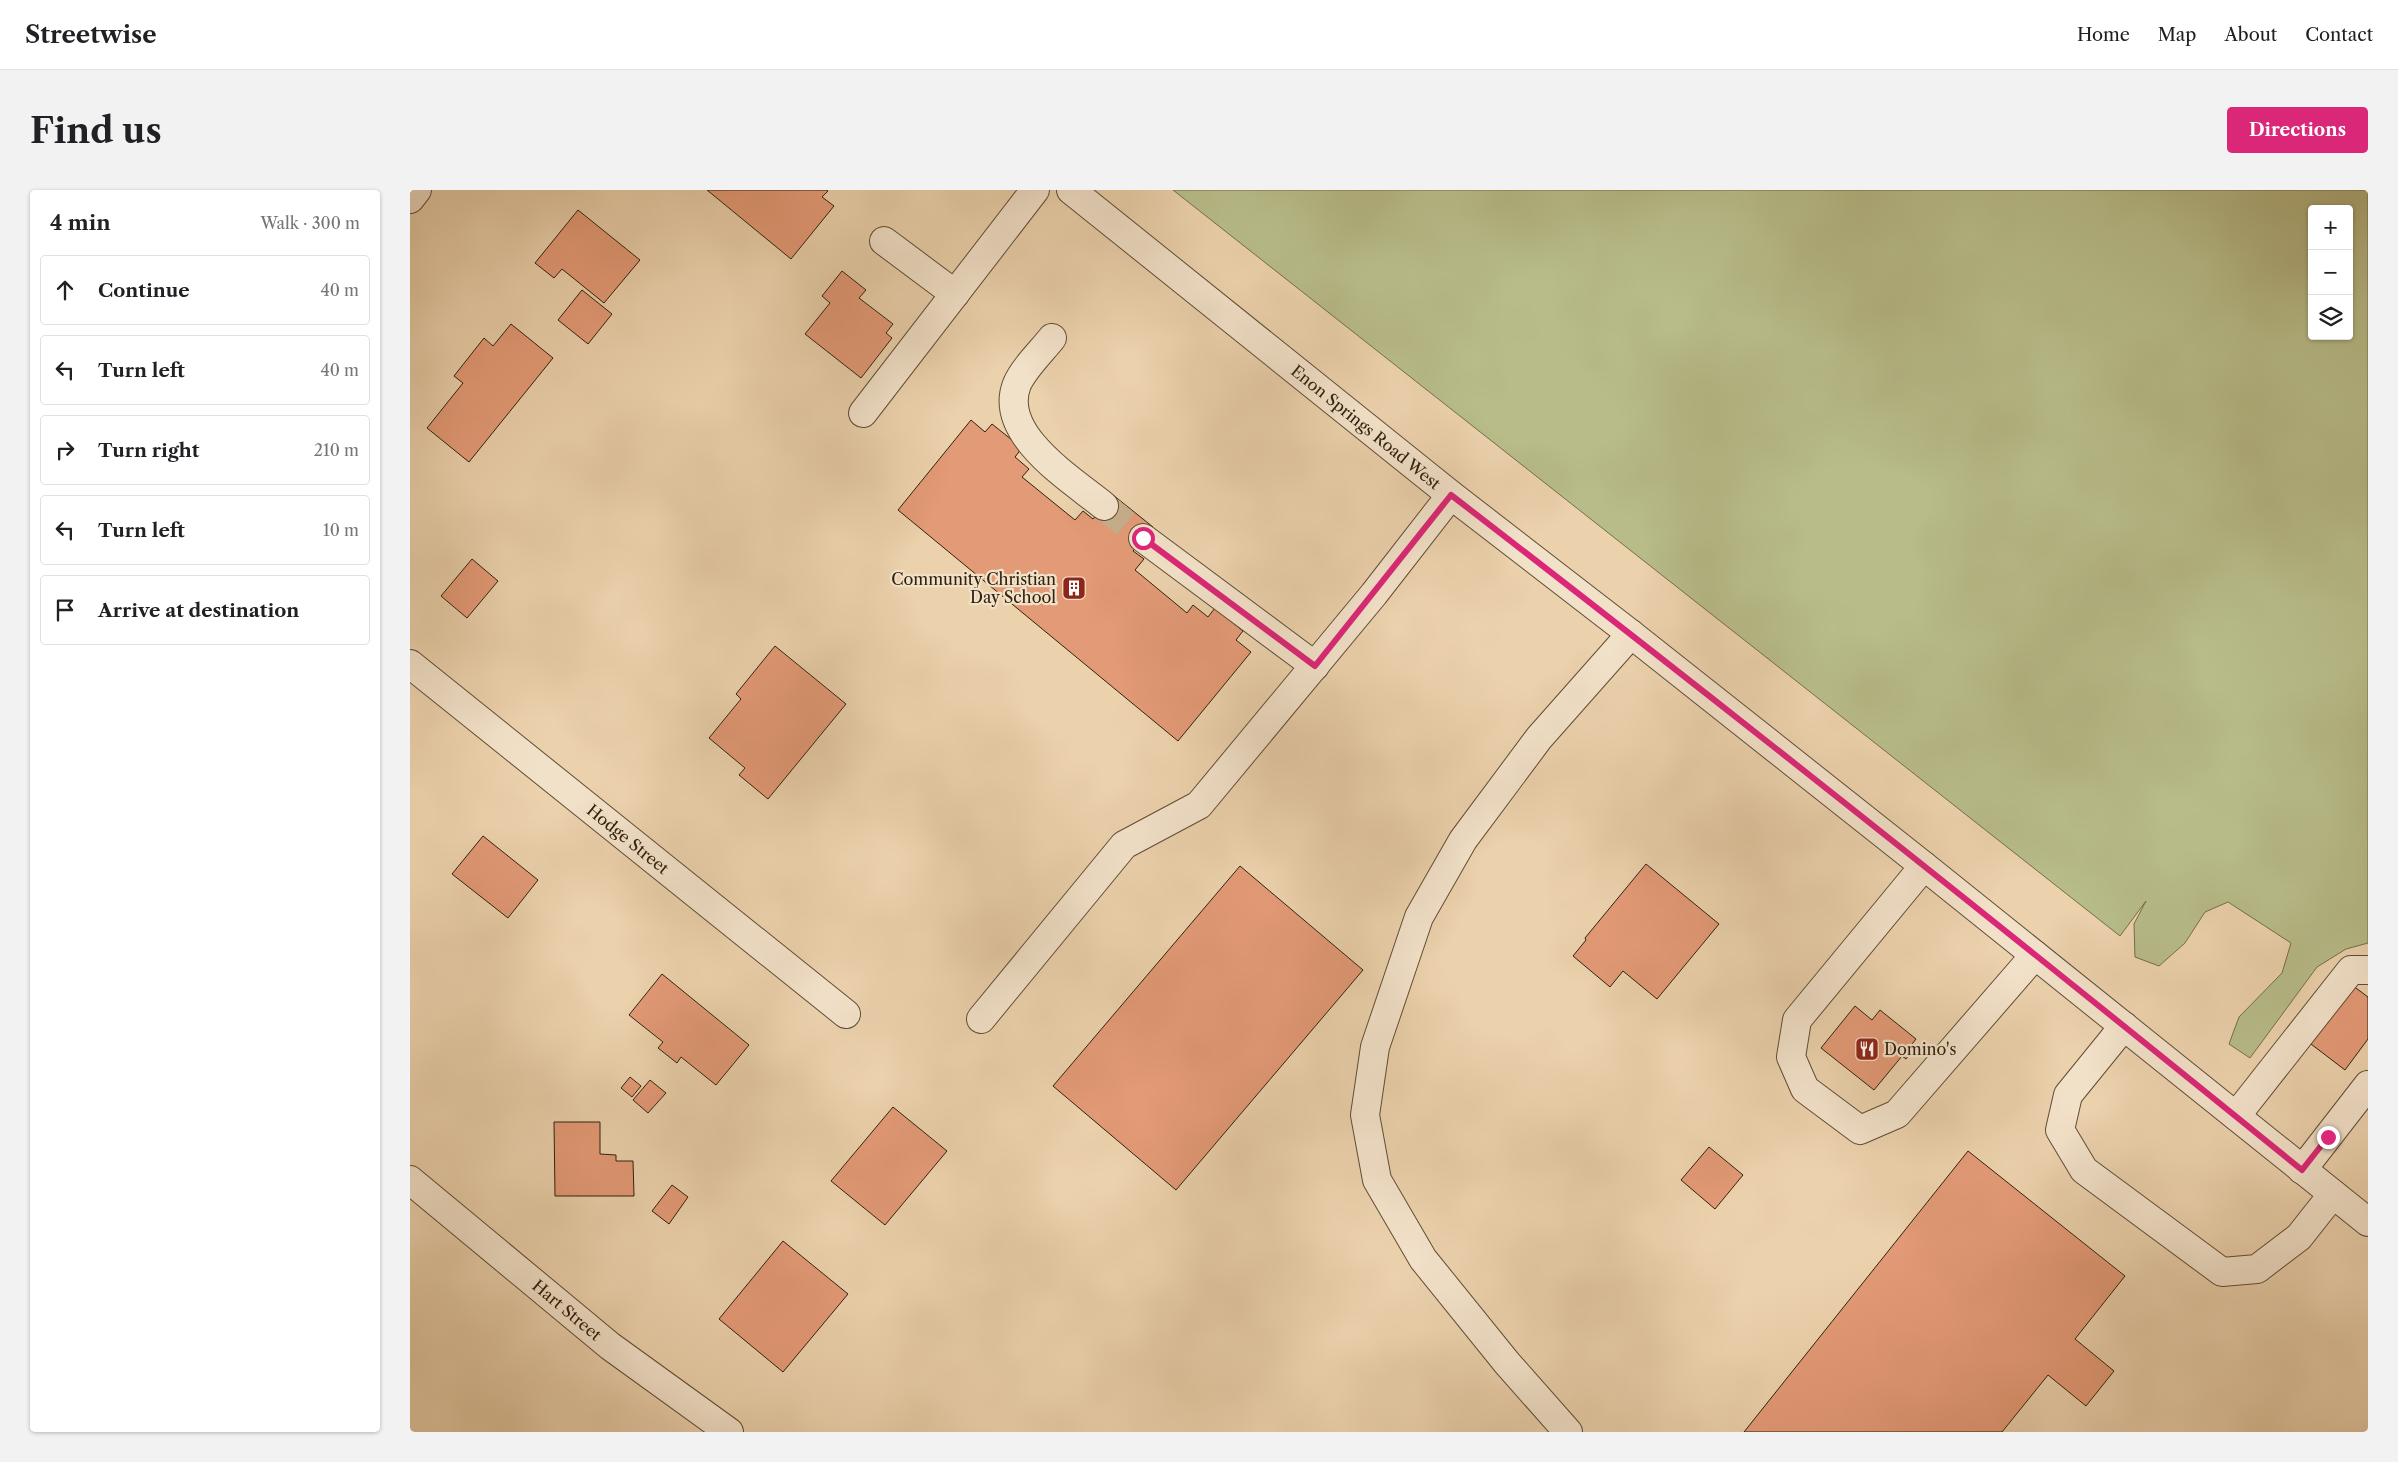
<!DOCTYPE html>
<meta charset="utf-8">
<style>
:root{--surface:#fff;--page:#f2f2f2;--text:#202124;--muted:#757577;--line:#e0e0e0;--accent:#db2777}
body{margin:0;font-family:"Libre Caslon Text",serif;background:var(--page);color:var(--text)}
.controls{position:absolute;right:15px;top:15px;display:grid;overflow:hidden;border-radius:5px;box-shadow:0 1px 4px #0004}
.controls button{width:45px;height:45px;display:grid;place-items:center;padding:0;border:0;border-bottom:1px solid var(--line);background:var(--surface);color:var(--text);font:25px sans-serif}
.stop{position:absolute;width:15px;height:15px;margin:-11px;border:4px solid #db2777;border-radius:50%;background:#fff}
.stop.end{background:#db2777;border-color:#fff;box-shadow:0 1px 5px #0008}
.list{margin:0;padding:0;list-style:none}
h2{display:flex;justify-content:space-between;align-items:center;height:65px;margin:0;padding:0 20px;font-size:21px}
h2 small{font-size:16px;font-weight:400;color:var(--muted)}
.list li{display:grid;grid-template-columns:32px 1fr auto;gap:15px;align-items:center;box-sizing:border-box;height:70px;margin:0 10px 10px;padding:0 10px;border:1px solid var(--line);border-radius:5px}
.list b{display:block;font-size:19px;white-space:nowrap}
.list em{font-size:16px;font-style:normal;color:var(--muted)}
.icon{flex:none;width:28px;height:28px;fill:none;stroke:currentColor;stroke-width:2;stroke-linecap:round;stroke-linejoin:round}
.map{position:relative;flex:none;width:1958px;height:1242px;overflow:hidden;border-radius:5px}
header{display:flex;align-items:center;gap:30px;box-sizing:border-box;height:70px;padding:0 25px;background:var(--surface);border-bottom:1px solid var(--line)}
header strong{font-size:24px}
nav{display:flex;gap:28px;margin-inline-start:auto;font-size:18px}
.intro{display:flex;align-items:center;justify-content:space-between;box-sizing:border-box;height:120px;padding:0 30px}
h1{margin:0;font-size:35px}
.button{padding:12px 22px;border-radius:5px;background:var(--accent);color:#fff;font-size:18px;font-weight:700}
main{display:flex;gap:30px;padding:0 30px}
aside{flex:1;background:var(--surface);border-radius:5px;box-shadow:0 1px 4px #0004}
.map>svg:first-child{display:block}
</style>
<header>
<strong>Streetwise</strong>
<nav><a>Home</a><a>Map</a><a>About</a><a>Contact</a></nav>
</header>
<div class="intro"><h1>Find us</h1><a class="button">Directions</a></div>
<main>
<aside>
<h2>4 min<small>Walk · 300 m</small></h2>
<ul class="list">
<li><svg class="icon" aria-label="ahead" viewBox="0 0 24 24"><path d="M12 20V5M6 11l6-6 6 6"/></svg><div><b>Continue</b></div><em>40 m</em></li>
<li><svg class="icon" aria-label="left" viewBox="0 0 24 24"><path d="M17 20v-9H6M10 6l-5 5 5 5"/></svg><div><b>Turn left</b></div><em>40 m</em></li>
<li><svg class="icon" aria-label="right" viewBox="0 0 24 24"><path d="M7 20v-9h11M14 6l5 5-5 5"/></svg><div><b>Turn right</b></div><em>210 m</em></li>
<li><svg class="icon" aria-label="left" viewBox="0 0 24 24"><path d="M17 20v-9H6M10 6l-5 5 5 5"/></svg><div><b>Turn left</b></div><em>10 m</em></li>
<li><svg class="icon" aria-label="arrive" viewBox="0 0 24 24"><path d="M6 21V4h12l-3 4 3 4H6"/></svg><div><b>Arrive at destination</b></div></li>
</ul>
</aside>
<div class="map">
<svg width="1958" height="1242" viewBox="0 0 1958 1242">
<rect width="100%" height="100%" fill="#ebd1ac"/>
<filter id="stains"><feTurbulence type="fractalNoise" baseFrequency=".004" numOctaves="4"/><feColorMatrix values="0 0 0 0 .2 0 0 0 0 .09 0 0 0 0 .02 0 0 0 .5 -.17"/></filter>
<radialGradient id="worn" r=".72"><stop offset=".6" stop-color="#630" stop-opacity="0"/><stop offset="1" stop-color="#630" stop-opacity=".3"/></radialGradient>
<path fill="#b7bc89" stroke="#746e4b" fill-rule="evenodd" d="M763,0H1958V753L1936,759L1907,777L1840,868L1819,854L1829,827L1872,783L1881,753L1818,712L1795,722L1775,753L1749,776L1725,767L1724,734L1736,711L1710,746ZM1902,19H1939V146H1902Z"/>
<g fill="#e39a76" stroke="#31210d">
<polygon points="297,0 416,0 418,1 412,7 424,16 381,69"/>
<polygon points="168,20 230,70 194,113 152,79 144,88 125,73"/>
<polygon points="432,81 456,100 449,108 483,134 476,143 482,148 451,188 395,144 420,113 412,106"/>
<polygon points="172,100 202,124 178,154 148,130"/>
<polygon points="101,134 143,168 59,272 17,238 53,193 44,186 74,148 83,156"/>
<polygon points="561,230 575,242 582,234 612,258 605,267 619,279 612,287 665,330 673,321 683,329 703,305 743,337 723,361 734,369 725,380 777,423 783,415 798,427 805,418 833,441 826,450 841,462 768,551 488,320"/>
<polygon points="62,369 88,391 57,428 31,406"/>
<polygon points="365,456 436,514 358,609 329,585 335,578 299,548 331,509 326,504"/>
<polygon points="73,646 128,690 98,728 42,684"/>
<polygon points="1236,674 1309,734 1247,809 1213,781 1200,797 1163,766 1176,750 1175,748"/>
<polygon points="830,676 953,780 766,1000 643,896"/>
<polygon points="252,784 339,855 306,895 271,867 267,873 248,858 253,852 219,825"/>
<polygon points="1942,795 1958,807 1958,849 1935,880 1897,851"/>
<polygon points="1445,816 1462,830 1470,820 1506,849 1499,858 1502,861 1496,869 1492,866 1464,900 1411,858"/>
<polygon points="220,887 231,896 222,907 211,898"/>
<polygon points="240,890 256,903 238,923 223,910"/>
<polygon points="483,917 537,961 475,1035 421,991"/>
<polygon points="144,932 190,932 190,964 206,965 206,971 223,971 224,1006 145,1006"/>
<polygon points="1299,957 1333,985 1305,1019 1271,990"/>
<polygon points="1558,961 1715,1086 1665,1149 1704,1181 1676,1216 1638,1185 1592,1242 1334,1242"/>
<polygon points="262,995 278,1007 259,1034 242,1021"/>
<polygon points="373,1051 438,1104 373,1182 309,1129"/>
</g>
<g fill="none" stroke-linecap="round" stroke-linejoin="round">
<polyline stroke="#c6ae8c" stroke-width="28" stroke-dasharray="28 14" stroke-linecap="butt" points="694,316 733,348"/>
<g stroke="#604d35" stroke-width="30">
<g id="minor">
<polyline points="661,0 1041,305 1221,444 1514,676 1958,1032"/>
<polyline points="0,9 7,0"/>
<polyline points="474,51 545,104"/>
<path d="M642,148C631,162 614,178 607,194C587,244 661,289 694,316"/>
<polyline points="453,223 625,0"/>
<polyline points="733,348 905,476"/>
<polyline points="0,474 436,824"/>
<polyline points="1514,676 1387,830 1381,867 1395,899 1450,940 1487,924 1625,765"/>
<polyline points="571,829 714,655 789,615 964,404 1041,305"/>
<polyline points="1714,836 1658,905 1650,940 1674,980 1812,1082 1847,1079 1889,1047 1923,1004"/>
<polyline points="1826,926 1941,780 1958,780"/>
<polyline points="1892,980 1958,895"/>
<polyline points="0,990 200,1156 319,1242"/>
<polyline points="1158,1242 1097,1173 1013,1069 967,990 955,925 965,857 1009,727 1053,650 1129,548 1221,444"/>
</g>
</g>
<use href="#minor" stroke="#f2e1c9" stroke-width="28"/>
</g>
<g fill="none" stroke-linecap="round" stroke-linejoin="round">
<path stroke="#db2777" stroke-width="6" d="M733,348L905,476L1041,305C1328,526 1611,752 1892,980L1918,947"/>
</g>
<defs>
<g id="building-square" transform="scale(1.25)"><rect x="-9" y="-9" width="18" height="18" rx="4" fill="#8f2418" stroke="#f2e1c9"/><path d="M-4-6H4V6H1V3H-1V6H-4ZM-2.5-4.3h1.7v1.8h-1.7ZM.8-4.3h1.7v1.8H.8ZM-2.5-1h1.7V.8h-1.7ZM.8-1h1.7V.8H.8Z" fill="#fff"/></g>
<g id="restaurant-square" transform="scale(1.25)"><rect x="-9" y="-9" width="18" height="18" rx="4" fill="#8f2418" stroke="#f2e1c9"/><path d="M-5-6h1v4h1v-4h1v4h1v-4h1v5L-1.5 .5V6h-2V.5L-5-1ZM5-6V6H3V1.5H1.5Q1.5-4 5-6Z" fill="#fff"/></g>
</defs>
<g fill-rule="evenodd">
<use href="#building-square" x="664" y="398"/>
<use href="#restaurant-square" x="1457" y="859"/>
</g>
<g text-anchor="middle" stroke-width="4.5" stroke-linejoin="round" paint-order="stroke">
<g font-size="16" fill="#31210d" stroke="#f2e1c9">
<text transform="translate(956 237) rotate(39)" y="6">Enon Springs Road West</text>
<text transform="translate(218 649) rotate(39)" y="6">Hodge Street</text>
<text transform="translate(157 1120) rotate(40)" y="6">Hart Street</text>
</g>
<g font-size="16" fill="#31210d" stroke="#f2e1c9" text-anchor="end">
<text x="646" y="395">Community Christian<tspan x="646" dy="18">Day School</tspan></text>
<text x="1474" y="865" text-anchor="start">Domino's</text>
</g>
</g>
<rect width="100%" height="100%" filter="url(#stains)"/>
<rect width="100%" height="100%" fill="url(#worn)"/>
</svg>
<div class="controls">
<button>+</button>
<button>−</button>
<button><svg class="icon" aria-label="layers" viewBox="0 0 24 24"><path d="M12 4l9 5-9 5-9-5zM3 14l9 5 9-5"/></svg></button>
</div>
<div class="stop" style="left:733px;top:348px"></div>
<div class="stop end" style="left:1918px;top:947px"></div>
</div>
</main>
